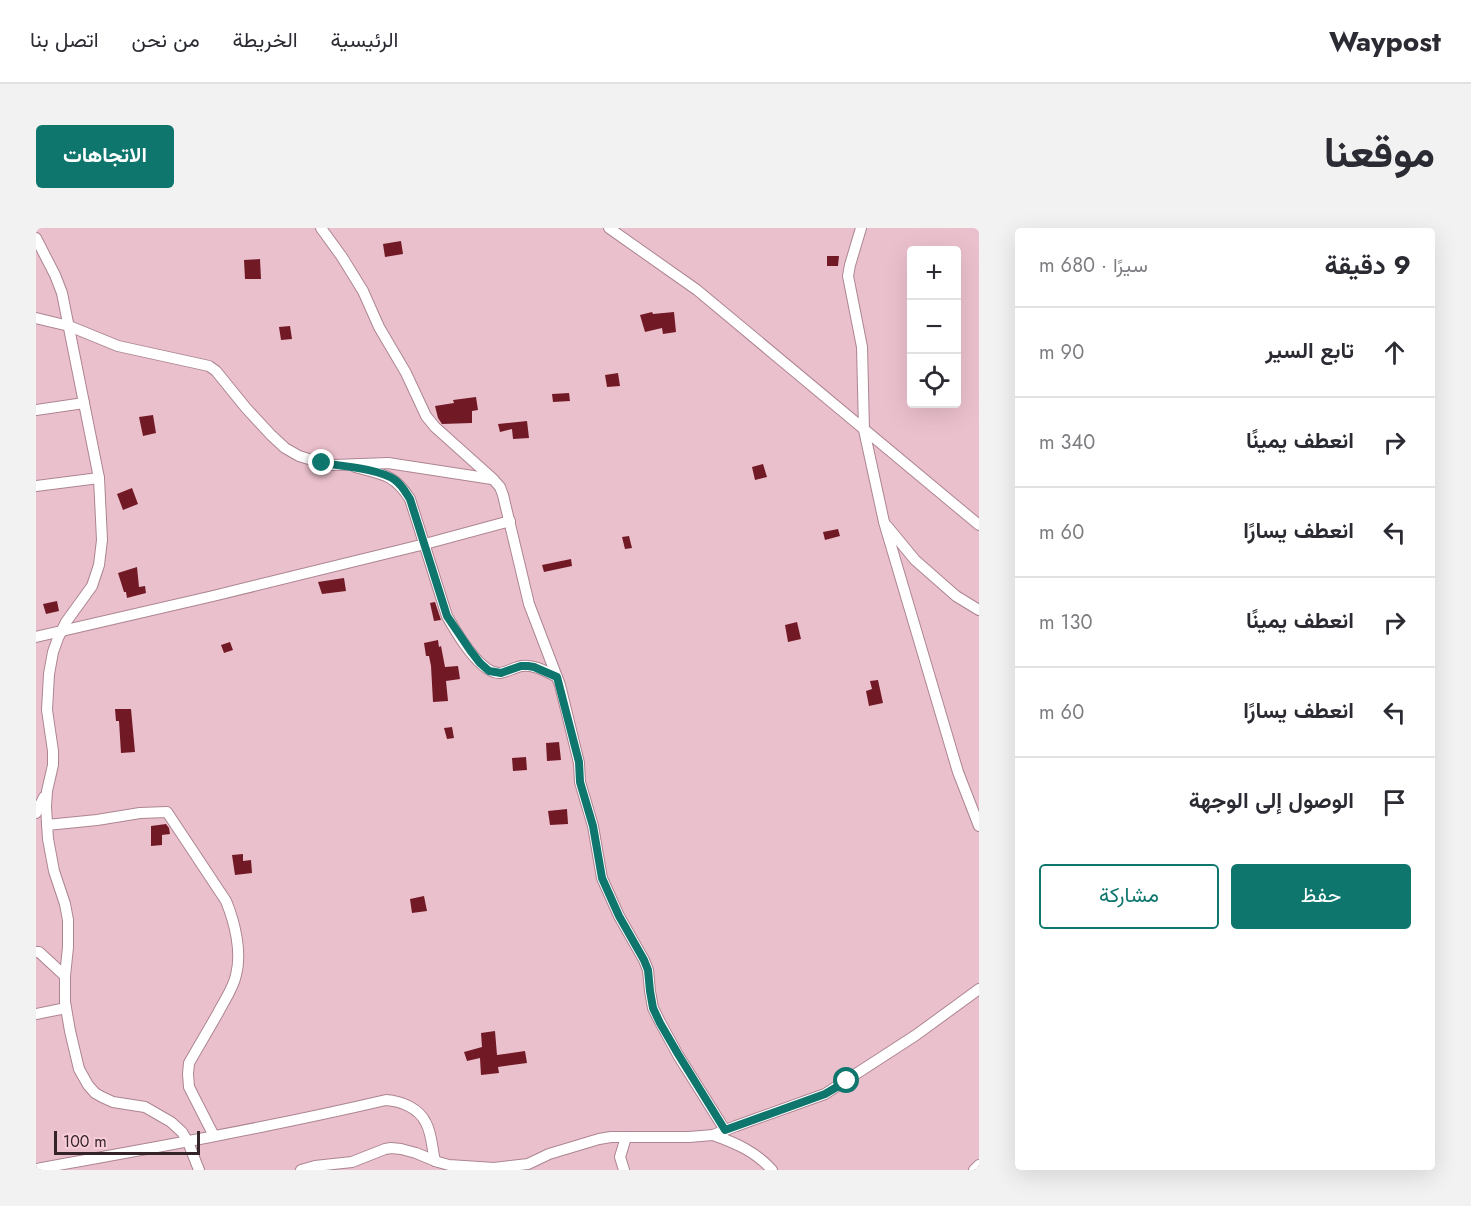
<!DOCTYPE html>
<html lang="ar">
<meta charset="utf-8">
<style>
:root{--surface:#fff;--page:#f2f2f3;--text:#2b2b33;--muted:#7c7c81;--line:#e1e1e2;--accent:#0f766e}
body{margin:0;font-family:Jost,Vazirmatn,sans-serif;background:var(--page);color:var(--text);direction:rtl}
.controls{position:absolute;right:18px;top:18px;display:grid;overflow:hidden;border-radius:6px;box-shadow:0 6px 24px #0002}
.controls button{width:54px;height:54px;display:grid;place-items:center;padding:0;border:0;border-bottom:2px solid var(--line);background:var(--surface);color:var(--text);font:30px sans-serif}
.scale{position:absolute;left:18px;bottom:15px;width:146px;box-sizing:border-box;padding-left:6px;border:3px solid #342429;border-top:0;font-size:16px;line-height:21px;white-space:nowrap;color:#342429;-webkit-text-stroke:4px #f8cdda;paint-order:stroke}
.stop{position:absolute;width:18px;height:18px;margin:-14px;border:4px solid #0f766e;border-radius:50%;background:#fff}
.stop.end{background:#0f766e;border-color:#fff;box-shadow:0 2px 6px #0008}
.list{margin:0;padding:0;list-style:none}
h2{display:flex;justify-content:space-between;align-items:center;height:78px;margin:0;padding:0 24px;font-size:26px}
h2 small{font-size:20px;font-weight:400;color:var(--muted)}
.list li{display:grid;grid-template-columns:39px 1fr auto;gap:18px;align-items:center;box-sizing:border-box;height:90px;padding:0 24px;border-top:2px solid var(--line)}
.list b{display:block;font-size:22px;white-space:nowrap}
.list em{font-size:20px;font-style:normal;color:var(--muted)}
.actions{display:flex;gap:12px;padding:18px 24px}
.actions a{flex:1;padding:14px 0;border:2px solid var(--accent);border-radius:6px;text-align:center;font-size:21px;color:var(--accent)}
.actions .main{background:var(--accent);color:#fff}
.icon{flex:none;width:33px;height:33px;fill:none;stroke:currentColor;stroke-width:2;stroke-linecap:round;stroke-linejoin:round}
.map{position:relative;flex:none;width:943px;height:942px;overflow:hidden;direction:ltr;border-radius:6px}
header{display:flex;align-items:center;gap:36px;box-sizing:border-box;height:84px;padding:0 30px;background:var(--surface);border-bottom:2px solid var(--line)}
header strong{font-size:28px}
nav{display:flex;gap:33px;margin-inline-start:auto;font-size:21px}
.intro{display:flex;align-items:center;justify-content:space-between;box-sizing:border-box;height:144px;padding:0 36px}
h1{margin:0;font-size:42px}
.button{padding:15px 27px;border-radius:6px;background:var(--accent);color:#fff;font-size:21px;font-weight:700}
main{display:flex;gap:36px;padding:0 36px}
aside{flex:1;background:var(--surface);border-radius:6px;box-shadow:0 6px 24px #0002}
.map>svg:first-child{display:block}
</style>
<header>
<strong>Waypost</strong>
<nav><a>الرئيسية</a><a>الخريطة</a><a>من نحن</a><a>اتصل بنا</a></nav>
</header>
<div class="intro"><h1>موقعنا</h1><a class="button">الاتجاهات</a></div>
<main>
<aside>
<h2>9 دقيقة<small>سيرًا · 680 m</small></h2>
<ul class="list">
<li><svg class="icon" aria-label="ahead" viewBox="0 0 24 24"><path d="M12 20V5M6 11l6-6 6 6"/></svg><div><b>تابع السير</b></div><em>90 m</em></li>
<li><svg class="icon" aria-label="right" viewBox="0 0 24 24"><path d="M7 20v-9h11M14 6l5 5-5 5"/></svg><div><b>انعطف يمينًا</b></div><em>340 m</em></li>
<li><svg class="icon" aria-label="left" viewBox="0 0 24 24"><path d="M17 20v-9H6M10 6l-5 5 5 5"/></svg><div><b>انعطف يسارًا</b></div><em>60 m</em></li>
<li><svg class="icon" aria-label="right" viewBox="0 0 24 24"><path d="M7 20v-9h11M14 6l5 5-5 5"/></svg><div><b>انعطف يمينًا</b></div><em>130 m</em></li>
<li><svg class="icon" aria-label="left" viewBox="0 0 24 24"><path d="M17 20v-9H6M10 6l-5 5 5 5"/></svg><div><b>انعطف يسارًا</b></div><em>60 m</em></li>
<li><svg class="icon" aria-label="arrive" viewBox="0 0 24 24"><path d="M6 21V4h12l-3 4 3 4H6"/></svg><div><b>الوصول إلى الوجهة</b></div></li>
</ul>
<div class="actions"><a class="main">حفظ</a><a>مشاركة</a></div>
</aside>
<div class="map">
<svg width="943" height="942" viewBox="0 0 943 942">
<rect width="100%" height="100%" fill="#ebc0cd"/>
<g fill="#721926">
<polygon points="365,13 367,26 349,29 347,16"/>
<polygon points="791,28 803,28 802,38 791,38"/>
<polygon points="224,31 225,51 209,51 208,32"/>
<polygon points="616,84 617,86 638,84 640,104 627,106 626,100 609,104 604,87"/>
<polygon points="254,98 256,111 245,112 243,99"/>
<polygon points="582,145 584,158 571,159 569,147"/>
<polygon points="533,165 534,173 517,174 516,166"/>
<polygon points="440,169 442,182 436,183 436,195 406,196 402,190 399,178 418,175 417,172"/>
<polygon points="117,187 120,205 107,208 103,189"/>
<polygon points="491,193 493,210 477,211 476,201 464,204 462,196"/>
<polygon points="727,236 731,249 719,252 716,239"/>
<polygon points="96,260 102,276 87,282 81,266"/>
<polygon points="802,301 804,308 789,312 787,304"/>
<polygon points="593,308 596,320 589,321 586,309"/>
<polygon points="535,331 536,338 508,344 506,337"/>
<polygon points="101,339 103,359 109,358 110,365 91,370 90,364 88,364 82,345"/>
<polygon points="308,350 310,363 286,366 282,354"/>
<polygon points="21,373 23,383 10,386 7,376"/>
<polygon points="399,374 405,392 398,393 394,375"/>
<polygon points="761,394 765,411 752,414 749,397"/>
<polygon points="402,412 403,419 405,418 409,439 422,438 424,451 410,453 412,473 397,474 395,438 393,428 390,428 388,415"/>
<polygon points="194,414 197,422 188,425 185,417"/>
<polygon points="842,452 847,475 833,478 830,463 836,461 834,453"/>
<polygon points="79,481 95,481 99,524 85,525 83,493 80,493"/>
<polygon points="416,499 418,510 411,511 408,500"/>
<polygon points="523,514 525,532 511,533 510,515"/>
<polygon points="490,529 491,542 477,543 476,530"/>
<polygon points="531,581 532,596 514,597 512,583"/>
<polygon points="130,596 133,600 134,606 126,607 126,617 115,618 115,598"/>
<polygon points="207,626 207,633 215,632 216,645 199,647 196,627"/>
<polygon points="388,668 391,683 376,685 374,671"/>
<polygon points="459,803 461,827 489,823 491,835 462,839 463,845 445,847 444,830 431,833 428,824 446,819 445,805"/>
</g>
<g fill="none" stroke-linecap="round" stroke-linejoin="round">
<g stroke="#ac8591" stroke-width="12">
<g id="minor">
<polyline points="285,0 306,29 327,63 343,99 370,145 390,188 399,199 457,251 464,259 467,267 493,376 524,457 543,535 544,554 557,598 566,650 583,688 608,732 612,742 614,763 617,780 624,794 642,827 689,902"/>
<polyline points="573,0 661,62 943,297"/>
<polyline points="825,0 814,37 812,48 826,119 828,202 848,294 922,544 943,598"/>
<polyline points="0,10 19,47 26,65 63,250 66,312 63,337 56,358 30,394 22,410 17,424 13,446 11,482 17,523 17,537 11,563 10,579 12,611 18,643 29,676 32,692 32,719 29,748 29,774 34,803 43,841 52,857 59,865 66,869 77,874 109,879 135,894 146,904 152,914 163,942"/>
<polyline points="0,90 33,98 82,118 173,138 180,143 210,180 235,207 249,220 263,228 286,235 298,237 352,235 456,251"/>
<polyline points="0,182 48,175"/>
<path d="M319,239C346,246 358,246 374,271L411,388C420,404 444,446 464,445C471,444 479,439 486,438C498,436 511,444 521,449"/>
<polyline points="0,258 63,250"/>
<polyline points="851,298 879,332 920,368 943,382"/>
<polyline points="0,409 177,368 389,316 474,293"/>
<polyline points="0,585 8,569"/>
<path d="M11,597L61,592L104,585L131,584L190,673C199,695 206,724 200,747C197,761 188,773 182,785C172,802 163,818 153,835L152,846L153,859L178,908"/>
<polyline points="0,724 3,724 29,748"/>
<polyline points="0,786 30,780"/>
<path d="M677,907C700,915 720,924 736,942"/>
<path d="M0,941C117,920 234,899 350,872C365,873 383,880 390,895C396,906 396,921 399,933"/>
<polyline points="265,942 279,938 316,934 349,921 355,920 365,921 380,925 402,934 413,937 458,940 492,936 513,926 563,911 575,909 653,909 677,907 700,898 789,866 880,807 943,761"/>
<polyline points="588,942 584,929 590,909"/>
<polyline points="938,942 943,937"/>
</g>
</g>
<use href="#minor" stroke="#fff" stroke-width="10"/>
</g>
<g fill="none" stroke-linecap="round" stroke-linejoin="round">
<path stroke="#0f766e" stroke-width="8" d="M286,235C306,238 344,241 359,252C366,257 370,265 374,271L411,388L434,422L444,435L453,443L465,445L485,438H492L498,439L521,449L543,534L544,554L557,598L566,650L583,688L608,732L612,742L614,763L617,780L624,795L642,826L689,902L789,866L811,853"/>
</g>
</svg>
<div class="controls">
<button>+</button>
<button>−</button>
<button><svg class="icon" aria-label="locate" viewBox="0 0 24 24"><circle cx="12" cy="12" r="6"/><path d="M12 2v4M12 18v4M2 12h4M18 12h4"/></svg></button>
</div>
<div class="scale">100 m</div>
<div class="stop" style="left:811px;top:853px"></div>
<div class="stop end" style="left:286px;top:235px"></div>
</div>
</main>
